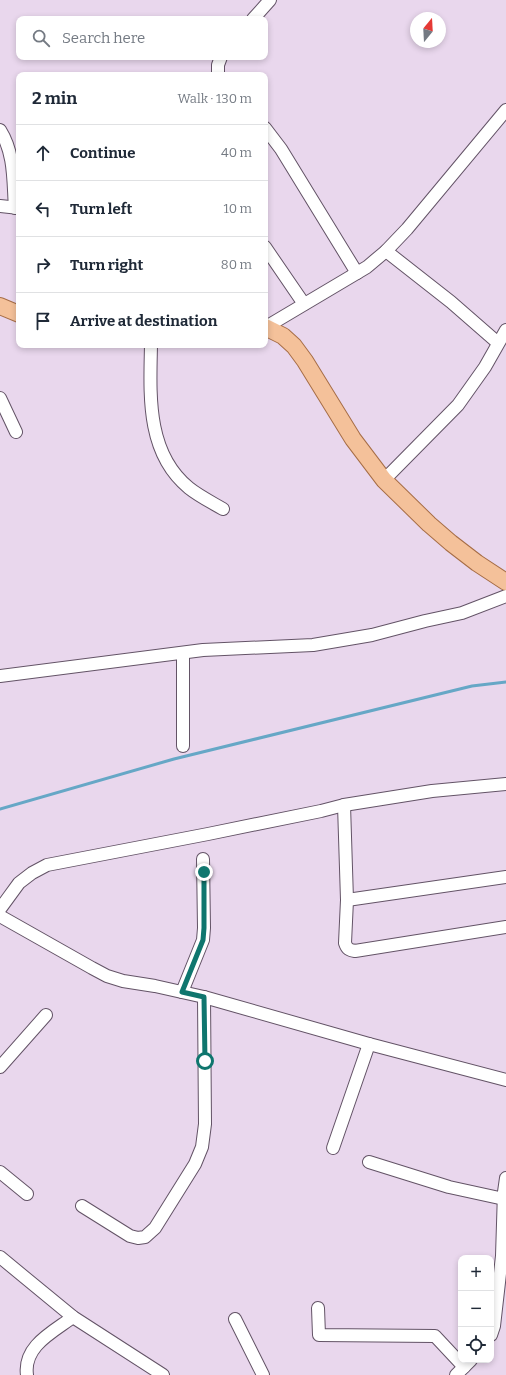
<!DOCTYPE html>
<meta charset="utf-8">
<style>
:root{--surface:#fff;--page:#f2f2f3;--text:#1f2937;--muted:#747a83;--line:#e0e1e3}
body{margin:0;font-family:Bitter,serif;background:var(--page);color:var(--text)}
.controls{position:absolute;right:12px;bottom:12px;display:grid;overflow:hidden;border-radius:8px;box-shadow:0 2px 6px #0003}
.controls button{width:36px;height:36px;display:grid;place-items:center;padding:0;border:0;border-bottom:1px solid var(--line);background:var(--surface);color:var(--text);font:20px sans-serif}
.compass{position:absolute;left:410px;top:12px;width:36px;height:36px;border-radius:50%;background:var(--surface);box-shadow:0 2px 6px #0003;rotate:18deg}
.stop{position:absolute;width:12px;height:12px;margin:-9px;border:3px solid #0f766e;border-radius:50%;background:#fff}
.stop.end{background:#0f766e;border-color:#fff;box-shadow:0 1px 4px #0008}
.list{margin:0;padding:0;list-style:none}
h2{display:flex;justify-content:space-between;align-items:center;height:52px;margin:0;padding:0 16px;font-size:17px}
h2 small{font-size:13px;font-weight:400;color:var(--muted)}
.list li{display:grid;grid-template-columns:26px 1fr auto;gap:12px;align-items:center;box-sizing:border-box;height:56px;padding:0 16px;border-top:1px solid var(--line)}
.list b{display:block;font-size:15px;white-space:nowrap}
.list em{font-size:13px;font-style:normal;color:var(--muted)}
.icon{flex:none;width:22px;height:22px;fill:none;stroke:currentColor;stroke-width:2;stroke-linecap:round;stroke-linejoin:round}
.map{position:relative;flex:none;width:506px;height:1375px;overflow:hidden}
.search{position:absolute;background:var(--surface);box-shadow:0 2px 6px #0003;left:16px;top:16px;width:252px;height:44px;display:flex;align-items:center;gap:10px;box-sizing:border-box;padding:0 14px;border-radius:8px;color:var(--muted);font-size:15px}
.panel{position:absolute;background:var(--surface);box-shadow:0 2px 6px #0003;left:16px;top:72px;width:252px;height:276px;border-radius:8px}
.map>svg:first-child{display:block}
</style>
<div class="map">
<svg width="506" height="1375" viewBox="0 0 506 1375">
<rect width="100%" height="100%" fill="#e9d7ed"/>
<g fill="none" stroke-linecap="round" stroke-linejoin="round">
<polyline stroke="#66a7c6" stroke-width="3" points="0,809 174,759 472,686 506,682"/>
<g stroke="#635366" stroke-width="14">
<g id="minor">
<polyline points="253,19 270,0"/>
<polyline points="218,75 218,65 221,57"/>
<polyline points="265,128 281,149 357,273"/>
<path d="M0,130C15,154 13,181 15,208"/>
<polyline points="0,206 19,208"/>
<polyline points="265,247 304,304"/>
<polyline points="386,251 451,302 498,343"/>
<polyline points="266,327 367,267 386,251 407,229 506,110"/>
<path d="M151,345C150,395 146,453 189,488C199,496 211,502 223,509"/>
<polyline points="0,398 16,432"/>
<polyline points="384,480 458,405 485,367 506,330"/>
<polyline points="183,653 183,746"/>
<polyline points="0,676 203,650 313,645 372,635 425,621 462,613 506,596"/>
<path d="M344,805L347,900L345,943C347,949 349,950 355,951L506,927"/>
<polyline points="347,900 506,877"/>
<polyline points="0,909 19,883 32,873 47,865 208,834 321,811 344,805 432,791 506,784"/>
<polyline points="0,916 92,968 107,976 123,981 155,986 204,997 369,1044 506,1080"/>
<polyline points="182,992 203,940 204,928 203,859"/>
<polyline points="0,1067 46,1015"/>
<polyline points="333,1148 369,1044"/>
<polyline points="369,1162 449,1187 504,1199"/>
<polyline points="0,1172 27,1194"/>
<polyline points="82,1206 130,1236 138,1238 145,1237 155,1228 195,1164 202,1147 205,1124 204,997"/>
<polyline points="0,1257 73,1317 163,1375"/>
<polyline points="318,1308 319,1335 435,1336 464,1367"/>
<polyline points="235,1319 263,1375"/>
<polyline points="491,1335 494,1326 502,1256 504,1192 506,1178"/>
<path d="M27,1375C23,1346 53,1332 73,1317"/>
<polyline points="456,1375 471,1360"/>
</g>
</g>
<g stroke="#a66d46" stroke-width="18">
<g id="major">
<polyline points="0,306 19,314"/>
<polyline points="265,327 283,336 294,346 305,361 353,439 384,480 429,524 451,543 477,563 506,582"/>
</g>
</g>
<use href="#minor" stroke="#fff" stroke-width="12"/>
<use href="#major" stroke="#f4c19a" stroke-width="16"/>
</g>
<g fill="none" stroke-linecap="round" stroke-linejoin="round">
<polyline stroke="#0f766e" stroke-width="5" points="204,872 204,928 203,940 182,992 204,997 205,1061"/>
</g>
</svg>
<div class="controls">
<button>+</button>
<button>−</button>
<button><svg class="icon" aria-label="locate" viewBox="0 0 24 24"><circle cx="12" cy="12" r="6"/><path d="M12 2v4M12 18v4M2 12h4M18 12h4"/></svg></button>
</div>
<svg class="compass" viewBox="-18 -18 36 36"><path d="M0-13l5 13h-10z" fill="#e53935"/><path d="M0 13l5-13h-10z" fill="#747a83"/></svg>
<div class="stop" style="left:205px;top:1061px"></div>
<div class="stop end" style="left:204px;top:872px"></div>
<div class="search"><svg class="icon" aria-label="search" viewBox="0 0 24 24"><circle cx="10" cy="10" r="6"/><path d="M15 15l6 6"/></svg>Search here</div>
<section class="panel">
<h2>2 min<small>Walk · 130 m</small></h2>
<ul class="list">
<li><svg class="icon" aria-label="ahead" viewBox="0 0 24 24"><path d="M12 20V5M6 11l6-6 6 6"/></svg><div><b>Continue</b></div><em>40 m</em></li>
<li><svg class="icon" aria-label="left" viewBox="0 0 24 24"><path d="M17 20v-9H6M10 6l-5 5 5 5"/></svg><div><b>Turn left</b></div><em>10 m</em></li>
<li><svg class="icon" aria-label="right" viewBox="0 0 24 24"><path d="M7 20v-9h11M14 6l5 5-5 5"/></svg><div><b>Turn right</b></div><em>80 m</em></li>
<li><svg class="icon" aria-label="arrive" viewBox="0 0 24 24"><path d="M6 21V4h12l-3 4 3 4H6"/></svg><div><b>Arrive at destination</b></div></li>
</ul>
</section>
</div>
